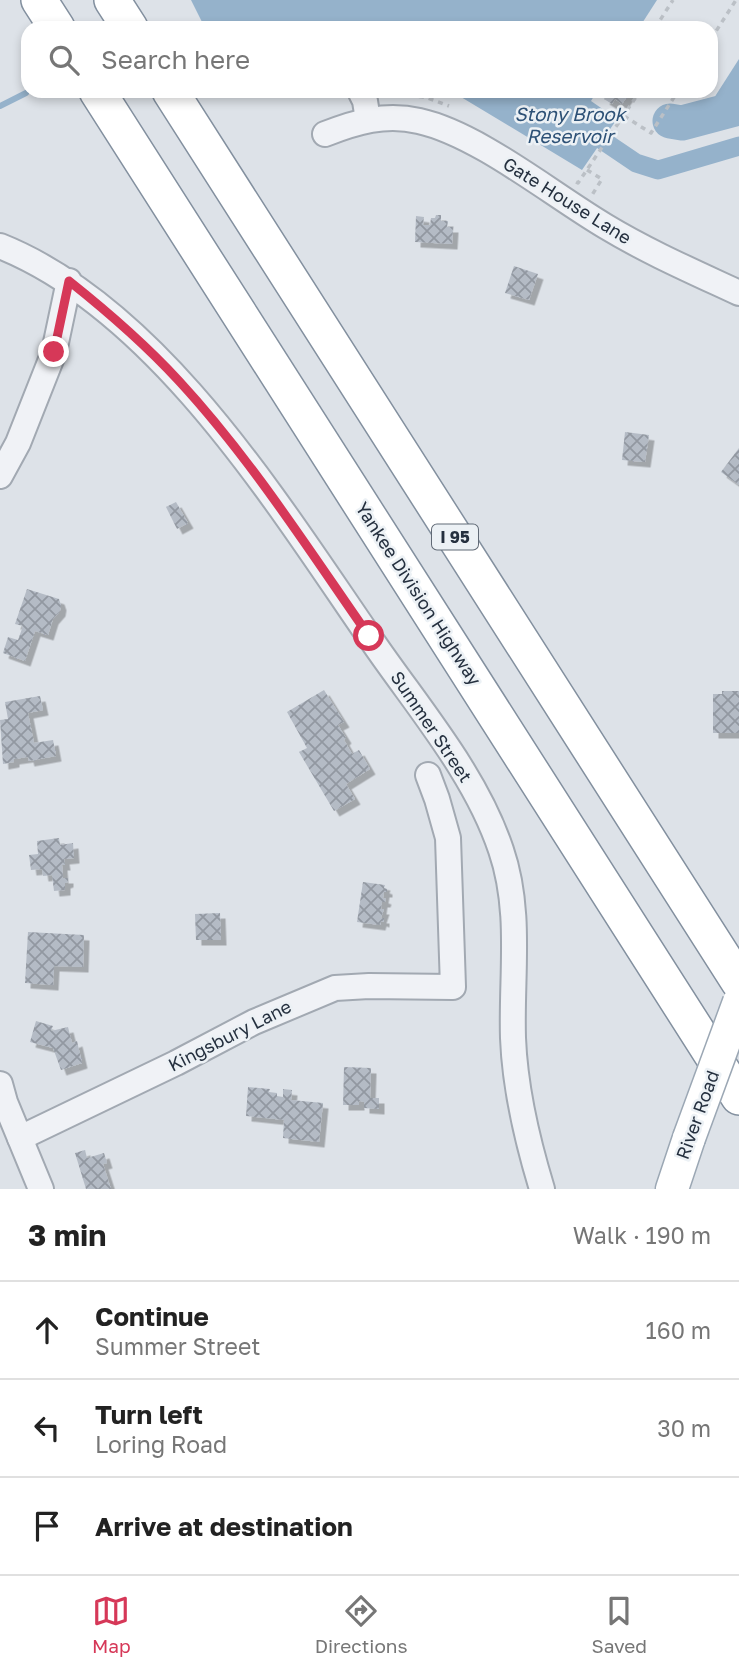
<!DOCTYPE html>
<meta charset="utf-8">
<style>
:root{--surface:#fff;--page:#f2f2f2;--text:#222;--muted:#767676;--line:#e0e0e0;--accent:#d63858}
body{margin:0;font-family:"Golos Text",sans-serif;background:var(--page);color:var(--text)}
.stop{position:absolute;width:21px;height:21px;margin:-16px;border:5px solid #d63858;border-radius:50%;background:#fff}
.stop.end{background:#d63858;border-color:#fff;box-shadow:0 2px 7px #0008}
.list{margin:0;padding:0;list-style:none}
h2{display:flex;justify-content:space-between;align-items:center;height:91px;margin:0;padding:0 28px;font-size:30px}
h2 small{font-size:23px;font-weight:400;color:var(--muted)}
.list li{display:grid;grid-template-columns:46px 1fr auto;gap:21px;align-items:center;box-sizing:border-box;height:98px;padding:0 28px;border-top:2px solid var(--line)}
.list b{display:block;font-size:26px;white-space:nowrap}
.list p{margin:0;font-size:23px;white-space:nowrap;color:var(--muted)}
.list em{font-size:23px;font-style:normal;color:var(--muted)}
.icon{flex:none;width:38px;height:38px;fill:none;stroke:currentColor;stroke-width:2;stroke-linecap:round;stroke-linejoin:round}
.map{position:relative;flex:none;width:739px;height:1189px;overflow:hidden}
.search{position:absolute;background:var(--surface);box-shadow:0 4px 10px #0003;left:21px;right:21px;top:21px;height:77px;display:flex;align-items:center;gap:18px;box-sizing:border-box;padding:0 24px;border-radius:21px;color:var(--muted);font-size:26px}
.sheet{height:385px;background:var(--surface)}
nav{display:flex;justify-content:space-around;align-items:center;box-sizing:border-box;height:98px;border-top:2px solid var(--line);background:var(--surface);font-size:19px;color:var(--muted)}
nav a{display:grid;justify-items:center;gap:4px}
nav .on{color:var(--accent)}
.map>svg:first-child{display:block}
</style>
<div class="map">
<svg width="739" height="1189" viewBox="0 0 739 1189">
<defs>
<pattern id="building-cross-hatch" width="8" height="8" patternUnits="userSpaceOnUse" patternTransform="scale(1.75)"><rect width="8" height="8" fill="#b4bbc5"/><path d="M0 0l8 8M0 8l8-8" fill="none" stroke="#9298a1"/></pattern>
<filter id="shadow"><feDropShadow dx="5.5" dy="5.5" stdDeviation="0" flood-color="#0004"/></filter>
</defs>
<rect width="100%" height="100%" fill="#dde2e8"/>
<g fill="#95b2cb">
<polygon points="191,0 657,0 639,28 205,28"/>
<polygon points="739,59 739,119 708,127 714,98"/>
<polygon points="451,91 597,91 591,101 617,119 582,170"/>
</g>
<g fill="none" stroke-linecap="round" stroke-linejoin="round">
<polyline stroke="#95b2cb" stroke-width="6" points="0,106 26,93"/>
<polyline stroke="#95b2cb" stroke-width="19" points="602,140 636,163 658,170 739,146"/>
<polyline stroke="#95b2cb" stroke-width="35" points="670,121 682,123 739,108"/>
</g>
<g fill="url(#building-cross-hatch)" filter="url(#shadow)">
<polygon points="603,91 631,91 622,104 615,99 612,104 604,99 607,94"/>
<polygon points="436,215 441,215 441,221 448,221 447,227 453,227 452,244 415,242 416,216 424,217 423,225 430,225 431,218 435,218"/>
<polygon points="514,266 538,274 529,300 505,293"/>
<polygon points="625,432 649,435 645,462 622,460"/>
<polygon points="739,448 739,485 721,472"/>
<polygon points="176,502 188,523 177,529 166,507"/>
<polygon points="27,589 59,599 61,605 60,611 53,619 48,635 35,631 25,661 3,653 8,637 18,640 23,626 15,624"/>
<polygon points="324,690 344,722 338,725 346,738 344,740 352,754 359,750 370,769 346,784 355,799 334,811 299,752 307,748 287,712"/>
<polygon points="722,691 739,691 739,733 713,733 713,694 722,694"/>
<polygon points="40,696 43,710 28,713 34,743 53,740 56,756 29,761 28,757 14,759 14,762 3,764 0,720 8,719 5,702"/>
<polygon points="59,838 60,845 73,843 74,858 64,859 65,865 62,865 63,878 68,878 68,882 65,883 65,890 54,891 52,875 43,876 42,869 31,870 29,855 38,854 37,841"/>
<polygon points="363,882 385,885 384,888 387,889 387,892 384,892 383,898 386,899 385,902 382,902 381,909 384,909 381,918 384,918 384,922 381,921 380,925 357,922"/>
<polygon points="220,913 221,940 196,940 195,914"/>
<polygon points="28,932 84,935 83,967 54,966 53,985 25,983"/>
<polygon points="36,1021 53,1026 51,1031 68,1027 72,1043 77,1041 82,1063 61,1070 53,1048 30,1042"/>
<polygon points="344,1067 371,1068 370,1098 379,1098 379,1109 364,1108 364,1102 359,1101 359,1105 343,1105"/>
<polygon points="248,1087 270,1089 269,1092 277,1093 277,1096 283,1097 283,1089 292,1090 291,1100 323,1103 319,1142 283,1138 284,1120 246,1116"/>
<polygon points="85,1150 87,1158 104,1153 107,1163 103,1164 111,1189 86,1189 75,1153"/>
</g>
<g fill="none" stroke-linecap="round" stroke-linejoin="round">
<g stroke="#a2a9b2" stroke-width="28">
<g id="minor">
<polyline points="360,91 365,101 368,120"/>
<path d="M325,134C356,122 385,113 419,121C478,134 551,194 605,226C648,252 694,272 739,293"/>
<path d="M0,246C160,310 280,508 375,645C420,710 476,775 501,850C522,911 511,975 513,1038C515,1089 527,1140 542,1189"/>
<polyline points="0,476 18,443 54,352 69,281"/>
<polyline points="0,1084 5,1102 41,1189"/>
<polyline points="20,1138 176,1063 254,1022 335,988 369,986 453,987 448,838 437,799 428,775"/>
</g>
</g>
<g stroke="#9ba7b4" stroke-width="35">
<polyline id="major" points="672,1189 689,1138"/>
</g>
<g stroke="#83909f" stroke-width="38">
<g id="highway">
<polyline points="39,0 57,28"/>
<polyline points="112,0 130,28"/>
<polyline points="97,91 739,1097"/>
<polyline points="170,91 739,982"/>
</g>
</g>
<g stroke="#bbc0c6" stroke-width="3.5" stroke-dasharray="5 5" stroke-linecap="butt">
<polyline points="655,28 673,0"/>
<polyline points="711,39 736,0"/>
<polyline points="399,95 425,97 449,106"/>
<polyline points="624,116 651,133 678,91"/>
<polyline points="587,170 602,179 592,195"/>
<polyline points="576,182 578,183 640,91"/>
</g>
<use href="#minor" stroke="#f0f2f6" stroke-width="24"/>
<use href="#major" stroke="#fff" stroke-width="32"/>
<use href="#highway" stroke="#fff" stroke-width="35"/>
<g stroke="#9ba7b4" stroke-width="35" stroke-linecap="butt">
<polyline id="major-bridge" points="689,1138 739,1002"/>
</g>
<use href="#major-bridge" stroke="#fff" stroke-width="32"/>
</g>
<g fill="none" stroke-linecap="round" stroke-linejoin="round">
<path stroke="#d63858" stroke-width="9" d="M54,352L69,281C108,312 145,344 179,381C251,459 309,550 369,636"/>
</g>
<g text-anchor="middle" stroke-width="5" stroke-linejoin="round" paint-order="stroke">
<rect fill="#ecf1f5" stroke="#616a76" stroke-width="2" x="432" y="524.5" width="46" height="25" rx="5"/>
<g font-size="16" font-weight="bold" fill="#25303f">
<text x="455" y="543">I 95</text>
</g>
<g font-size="18" fill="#25303f" stroke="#ecf1f5">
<text transform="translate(567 201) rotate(32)" y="6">Gate House Lane</text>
<text transform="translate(418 594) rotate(57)" y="6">Yankee Division Highway</text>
<text transform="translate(431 727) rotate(56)" y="6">Summer Street</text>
<text transform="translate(230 1036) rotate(-27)" y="6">Kingsbury Lane</text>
<text transform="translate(698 1115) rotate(-70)" y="6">River Road</text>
</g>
<g font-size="19" font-style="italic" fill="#2d5176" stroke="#ecf1f5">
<text x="570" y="121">Stony Brook<tspan x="570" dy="22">Reservoir</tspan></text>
</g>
</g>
</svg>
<div class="stop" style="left:369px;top:636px"></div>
<div class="stop end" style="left:54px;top:352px"></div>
<div class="search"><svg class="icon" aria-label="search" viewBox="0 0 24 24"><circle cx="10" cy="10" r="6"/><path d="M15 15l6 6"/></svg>Search here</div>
</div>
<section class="sheet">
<h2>3 min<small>Walk · 190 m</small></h2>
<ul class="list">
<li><svg class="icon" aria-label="ahead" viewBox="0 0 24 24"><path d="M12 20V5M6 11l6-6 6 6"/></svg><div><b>Continue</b><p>Summer Street</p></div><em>160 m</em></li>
<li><svg class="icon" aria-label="left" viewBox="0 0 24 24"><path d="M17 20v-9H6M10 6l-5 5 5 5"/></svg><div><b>Turn left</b><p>Loring Road</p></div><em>30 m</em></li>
<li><svg class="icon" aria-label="arrive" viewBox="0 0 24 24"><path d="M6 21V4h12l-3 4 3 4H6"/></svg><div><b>Arrive at destination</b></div></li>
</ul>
</section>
<nav>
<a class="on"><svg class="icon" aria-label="map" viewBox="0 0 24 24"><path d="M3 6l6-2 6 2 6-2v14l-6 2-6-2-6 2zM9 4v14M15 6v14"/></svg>Map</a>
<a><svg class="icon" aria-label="directions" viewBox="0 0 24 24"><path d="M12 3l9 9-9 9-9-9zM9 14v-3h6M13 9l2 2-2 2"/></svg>Directions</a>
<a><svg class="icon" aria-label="saved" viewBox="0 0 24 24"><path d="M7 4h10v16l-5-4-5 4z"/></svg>Saved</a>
</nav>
